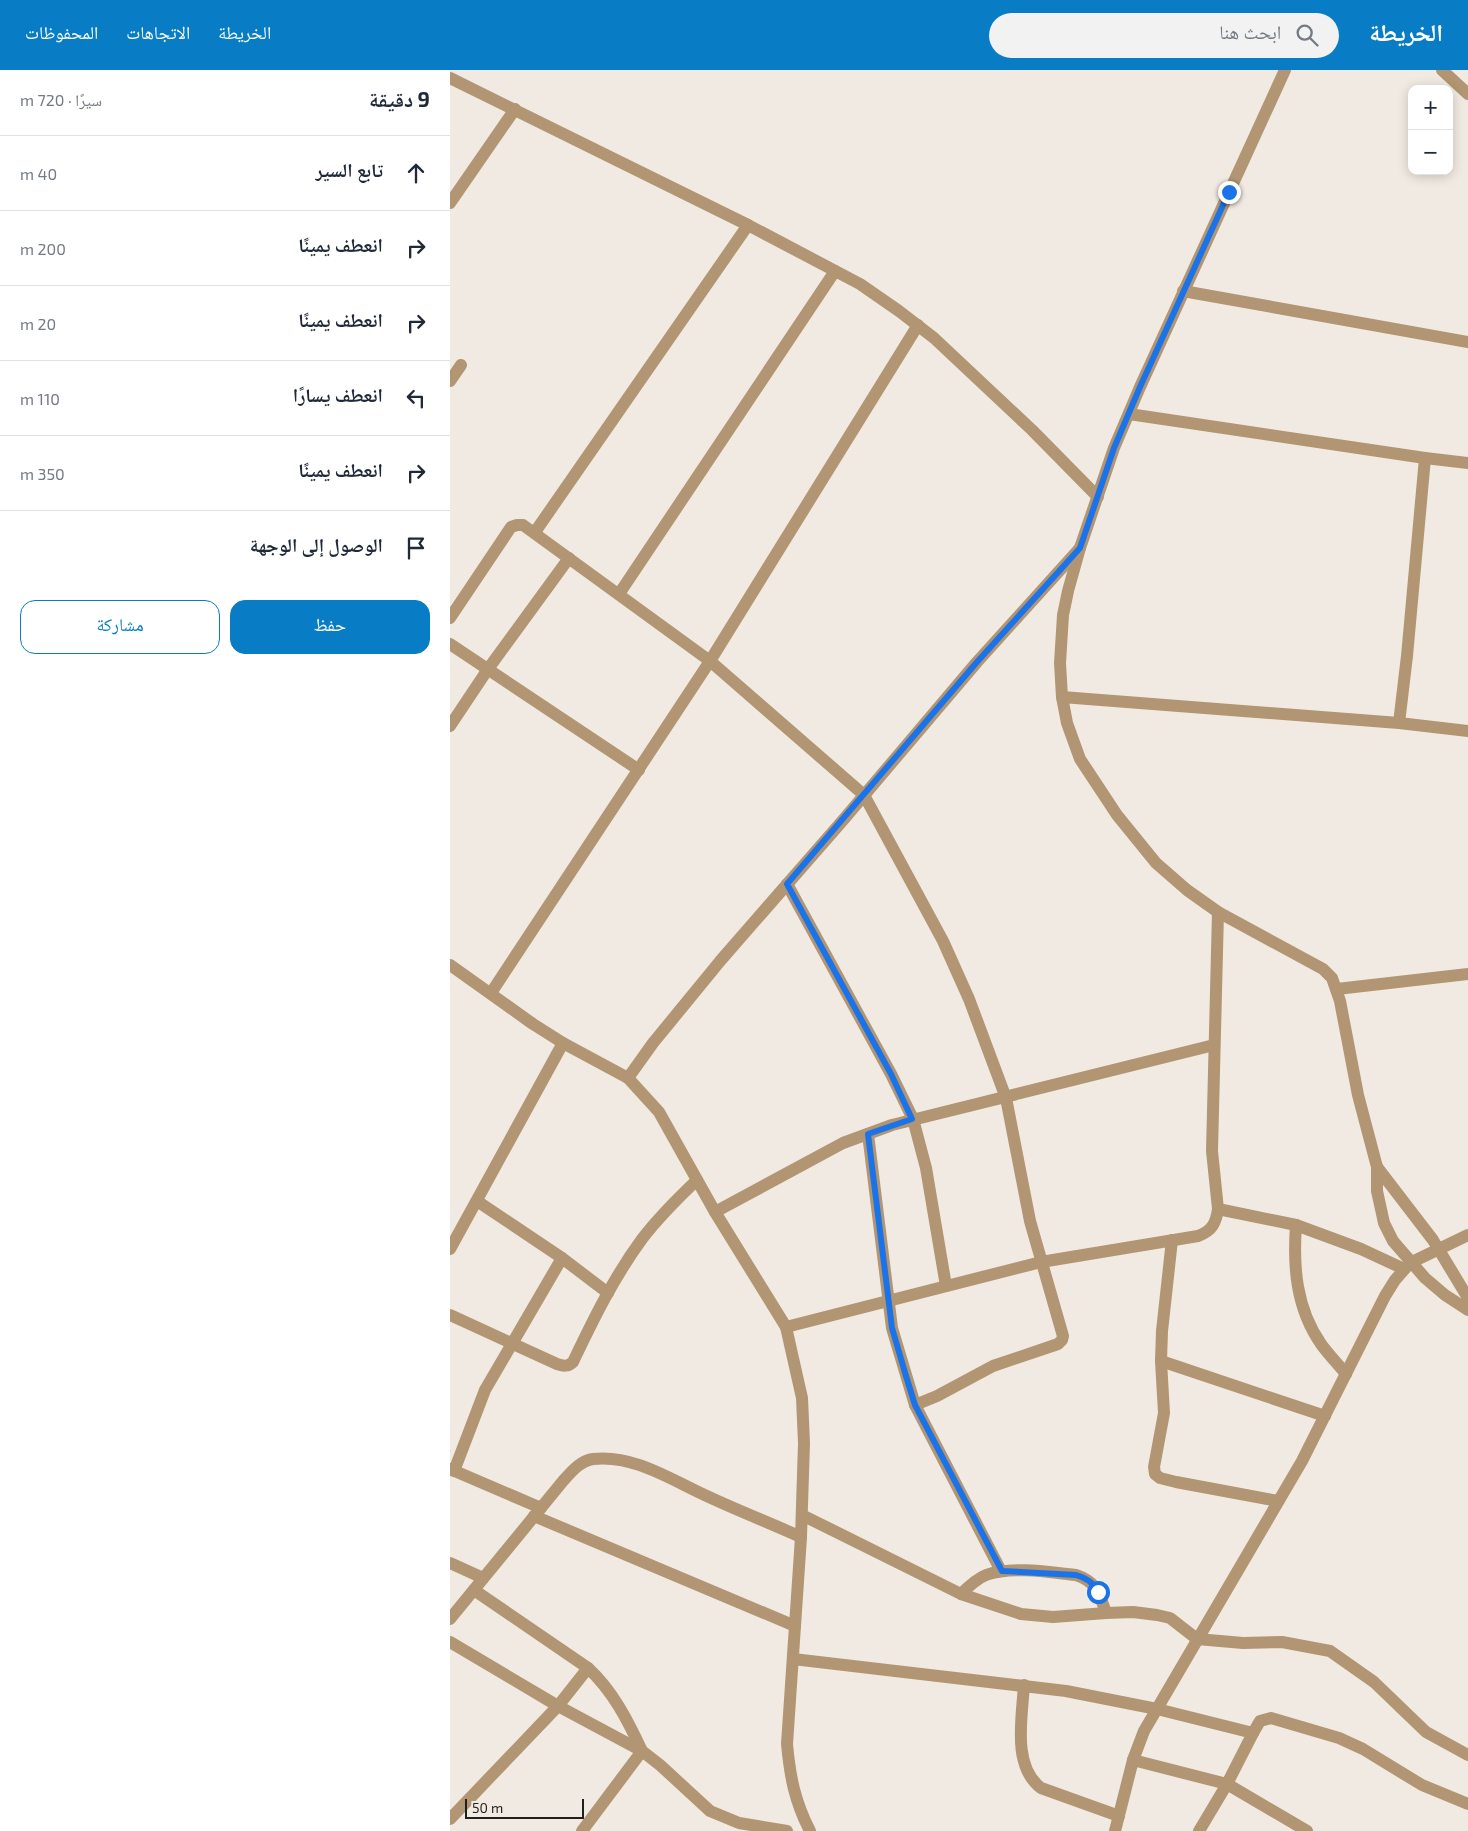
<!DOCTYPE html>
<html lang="ar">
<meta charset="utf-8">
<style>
:root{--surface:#fff;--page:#f2f2f3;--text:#1f2937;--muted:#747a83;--line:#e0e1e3;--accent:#087dc6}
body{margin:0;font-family:"Exo 2","Noto Naskh Arabic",sans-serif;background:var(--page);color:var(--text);direction:rtl}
.controls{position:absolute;right:15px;top:15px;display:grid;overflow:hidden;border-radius:10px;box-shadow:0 2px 12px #0003}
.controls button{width:45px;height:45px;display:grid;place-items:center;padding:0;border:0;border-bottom:1px solid var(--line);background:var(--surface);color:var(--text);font:25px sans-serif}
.scale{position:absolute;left:15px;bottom:12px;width:119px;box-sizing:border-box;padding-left:5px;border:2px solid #211f1c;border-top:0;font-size:14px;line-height:18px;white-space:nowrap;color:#211f1c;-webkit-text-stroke:4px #f1eae2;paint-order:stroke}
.stop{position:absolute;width:15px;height:15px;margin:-11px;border:4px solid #1a73e8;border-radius:50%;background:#fff}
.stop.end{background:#1a73e8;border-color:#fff;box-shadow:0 1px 5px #0008}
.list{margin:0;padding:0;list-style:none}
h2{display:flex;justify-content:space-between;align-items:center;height:65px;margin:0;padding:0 20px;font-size:21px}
h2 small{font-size:16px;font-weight:400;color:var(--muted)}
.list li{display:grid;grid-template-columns:32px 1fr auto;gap:15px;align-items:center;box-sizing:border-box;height:75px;padding:0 20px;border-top:1px solid var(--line)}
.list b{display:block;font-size:19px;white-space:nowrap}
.list em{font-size:16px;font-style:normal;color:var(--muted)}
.actions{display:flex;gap:10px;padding:15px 20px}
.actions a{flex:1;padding:11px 0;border:1px solid var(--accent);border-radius:15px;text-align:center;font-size:18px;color:var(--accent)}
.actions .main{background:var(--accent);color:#fff}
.icon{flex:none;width:28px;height:28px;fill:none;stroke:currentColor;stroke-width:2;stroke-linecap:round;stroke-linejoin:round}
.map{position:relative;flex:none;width:1018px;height:1761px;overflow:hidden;direction:ltr}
header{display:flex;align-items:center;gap:30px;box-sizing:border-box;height:70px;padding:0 25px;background:var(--accent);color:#fff}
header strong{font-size:24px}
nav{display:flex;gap:28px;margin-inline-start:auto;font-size:18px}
.search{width:350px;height:45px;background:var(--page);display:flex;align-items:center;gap:12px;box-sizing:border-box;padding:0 18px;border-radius:28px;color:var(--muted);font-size:19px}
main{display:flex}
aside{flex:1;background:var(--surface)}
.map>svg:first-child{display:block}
</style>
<header>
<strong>الخريطة</strong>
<div class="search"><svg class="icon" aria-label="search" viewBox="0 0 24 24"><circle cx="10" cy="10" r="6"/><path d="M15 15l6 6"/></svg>ابحث هنا</div>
<nav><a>الخريطة</a><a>الاتجاهات</a><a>المحفوظات</a></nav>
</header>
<main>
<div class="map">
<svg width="1018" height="1761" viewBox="0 0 1018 1761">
<rect width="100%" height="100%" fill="#f1eae2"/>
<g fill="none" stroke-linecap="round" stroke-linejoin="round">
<g stroke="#b29572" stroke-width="12">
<polyline points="835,0 690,317 664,378 630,478 618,521 613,545 610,593 612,627 617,653 630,689 667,745 706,793 737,820 768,842 873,899 882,908 890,931 908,1025 927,1097 927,1121 934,1153 943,1171 975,1208 995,1225 1018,1240"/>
<polyline points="992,0 1018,24"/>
<polyline points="0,8 298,155 410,214 449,241 484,268 582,360 648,427"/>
<polyline points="0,133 65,39"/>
<polyline points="733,221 1018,272"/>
<polyline points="0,311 11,295"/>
<polyline points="679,344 975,388 1018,393"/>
<polyline points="85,462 298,155"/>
<polyline points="169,524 385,201"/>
<polyline points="0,548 61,457 67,455 73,455 260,591 414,725 493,871 519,929 556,1028 580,1151 613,1266 612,1270 608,1274 543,1296 487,1326 465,1335"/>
<polyline points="0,574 189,700"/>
<polyline points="612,627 949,653 957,586 975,388"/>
<polyline points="949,653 1018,661"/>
<polyline points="0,656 38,599 119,488"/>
<polyline points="337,814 441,1004 463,1049 476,1098 496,1216"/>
<polyline points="768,842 762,1081 768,1139 846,1155 911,1179 954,1199"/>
<polyline points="0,895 83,954 113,973 178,1008"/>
<polyline points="887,919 1018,904"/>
<polyline points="41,923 260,591 468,255"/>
<polyline points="418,1064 442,1258 465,1335 551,1501"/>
<polyline points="927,1097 983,1170 1018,1228"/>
<polyline points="27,1131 112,1188"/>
<polyline points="265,1142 393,1073 442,1055 764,975"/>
<path d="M846,1155C843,1197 846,1238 871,1274C878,1284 888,1294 896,1304"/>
<polyline points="722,1170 712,1261 711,1291 714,1343 704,1397 705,1404 710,1408 726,1412 828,1431"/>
<polyline points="0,1179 113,973"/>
<path d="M0,1245L107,1294C113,1296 118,1297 123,1292C143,1250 164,1207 192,1169C208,1148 227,1129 247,1110"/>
<path d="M336,1257L591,1192L748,1166C762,1161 766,1153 768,1139"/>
<polyline points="711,1291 875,1346"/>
<polyline points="0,1399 91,1438"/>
<polyline points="4,1401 35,1320 112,1188 158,1223"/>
<polyline points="352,1445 511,1524 571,1544 603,1547 656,1543 683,1542 707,1545 720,1548 747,1569 793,1573 832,1572 880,1581 924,1612 976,1662 1018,1685"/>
<polyline points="84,1446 345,1556"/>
<polyline points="0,1493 33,1508"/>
<path d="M24,1520L138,1598C163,1621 178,1651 192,1681L132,1761"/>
<path d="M511,1524C518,1517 526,1509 536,1505C560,1496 599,1502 626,1505C647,1512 649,1523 656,1543"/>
<path d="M0,1549L113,1411C122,1401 130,1391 143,1389C184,1384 223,1411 259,1427C289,1441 320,1453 351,1467"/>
<polyline points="0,1572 108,1636 192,1681 210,1695 260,1741 289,1753 337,1761"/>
<polyline points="343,1589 616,1621 707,1639 803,1663 777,1714 749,1761"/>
<path d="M574,1615C572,1648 562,1696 591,1718L669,1746"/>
<polyline points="803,1663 810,1651 821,1648 889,1668 913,1679 972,1715 1018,1734"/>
<polyline points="683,1690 777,1714 857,1761"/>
<polyline points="0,1749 108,1636 138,1598"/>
<path d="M360,1761C345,1732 340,1707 337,1674L351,1467L354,1373L352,1328L336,1257L265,1142L209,1042L178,1008L203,973L271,890L394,749L527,592L630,478"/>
<polyline points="665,1761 683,1690 694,1661 852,1391 935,1226 945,1210 960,1193 1018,1165"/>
</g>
</g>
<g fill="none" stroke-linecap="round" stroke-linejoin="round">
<path stroke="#1a73e8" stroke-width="6" d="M648,1522C643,1512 636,1508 626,1505L552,1501L465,1335L456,1306L442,1258L418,1064L462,1049L441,1004L337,814L527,592L630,478L664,378L690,317L779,122"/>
</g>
</svg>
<div class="controls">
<button>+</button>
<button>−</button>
</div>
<div class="scale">50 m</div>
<div class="stop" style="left:648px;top:1522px"></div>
<div class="stop end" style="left:779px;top:122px"></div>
</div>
<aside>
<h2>9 دقيقة<small>سيرًا · 720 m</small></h2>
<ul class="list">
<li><svg class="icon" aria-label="ahead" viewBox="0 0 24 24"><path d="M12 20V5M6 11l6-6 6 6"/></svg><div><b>تابع السير</b></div><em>40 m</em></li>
<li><svg class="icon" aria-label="right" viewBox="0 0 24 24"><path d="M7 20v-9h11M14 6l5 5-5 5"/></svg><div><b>انعطف يمينًا</b></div><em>200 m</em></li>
<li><svg class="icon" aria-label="right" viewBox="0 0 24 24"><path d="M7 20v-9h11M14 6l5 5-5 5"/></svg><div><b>انعطف يمينًا</b></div><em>20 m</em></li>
<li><svg class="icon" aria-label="left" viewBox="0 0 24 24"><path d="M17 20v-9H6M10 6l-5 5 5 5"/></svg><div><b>انعطف يسارًا</b></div><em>110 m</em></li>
<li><svg class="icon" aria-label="right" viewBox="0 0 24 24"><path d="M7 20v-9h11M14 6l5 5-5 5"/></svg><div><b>انعطف يمينًا</b></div><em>350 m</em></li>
<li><svg class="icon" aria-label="arrive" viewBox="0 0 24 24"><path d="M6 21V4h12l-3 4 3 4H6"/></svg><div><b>الوصول إلى الوجهة</b></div></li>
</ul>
<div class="actions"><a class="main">حفظ</a><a>مشاركة</a></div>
</aside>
</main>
